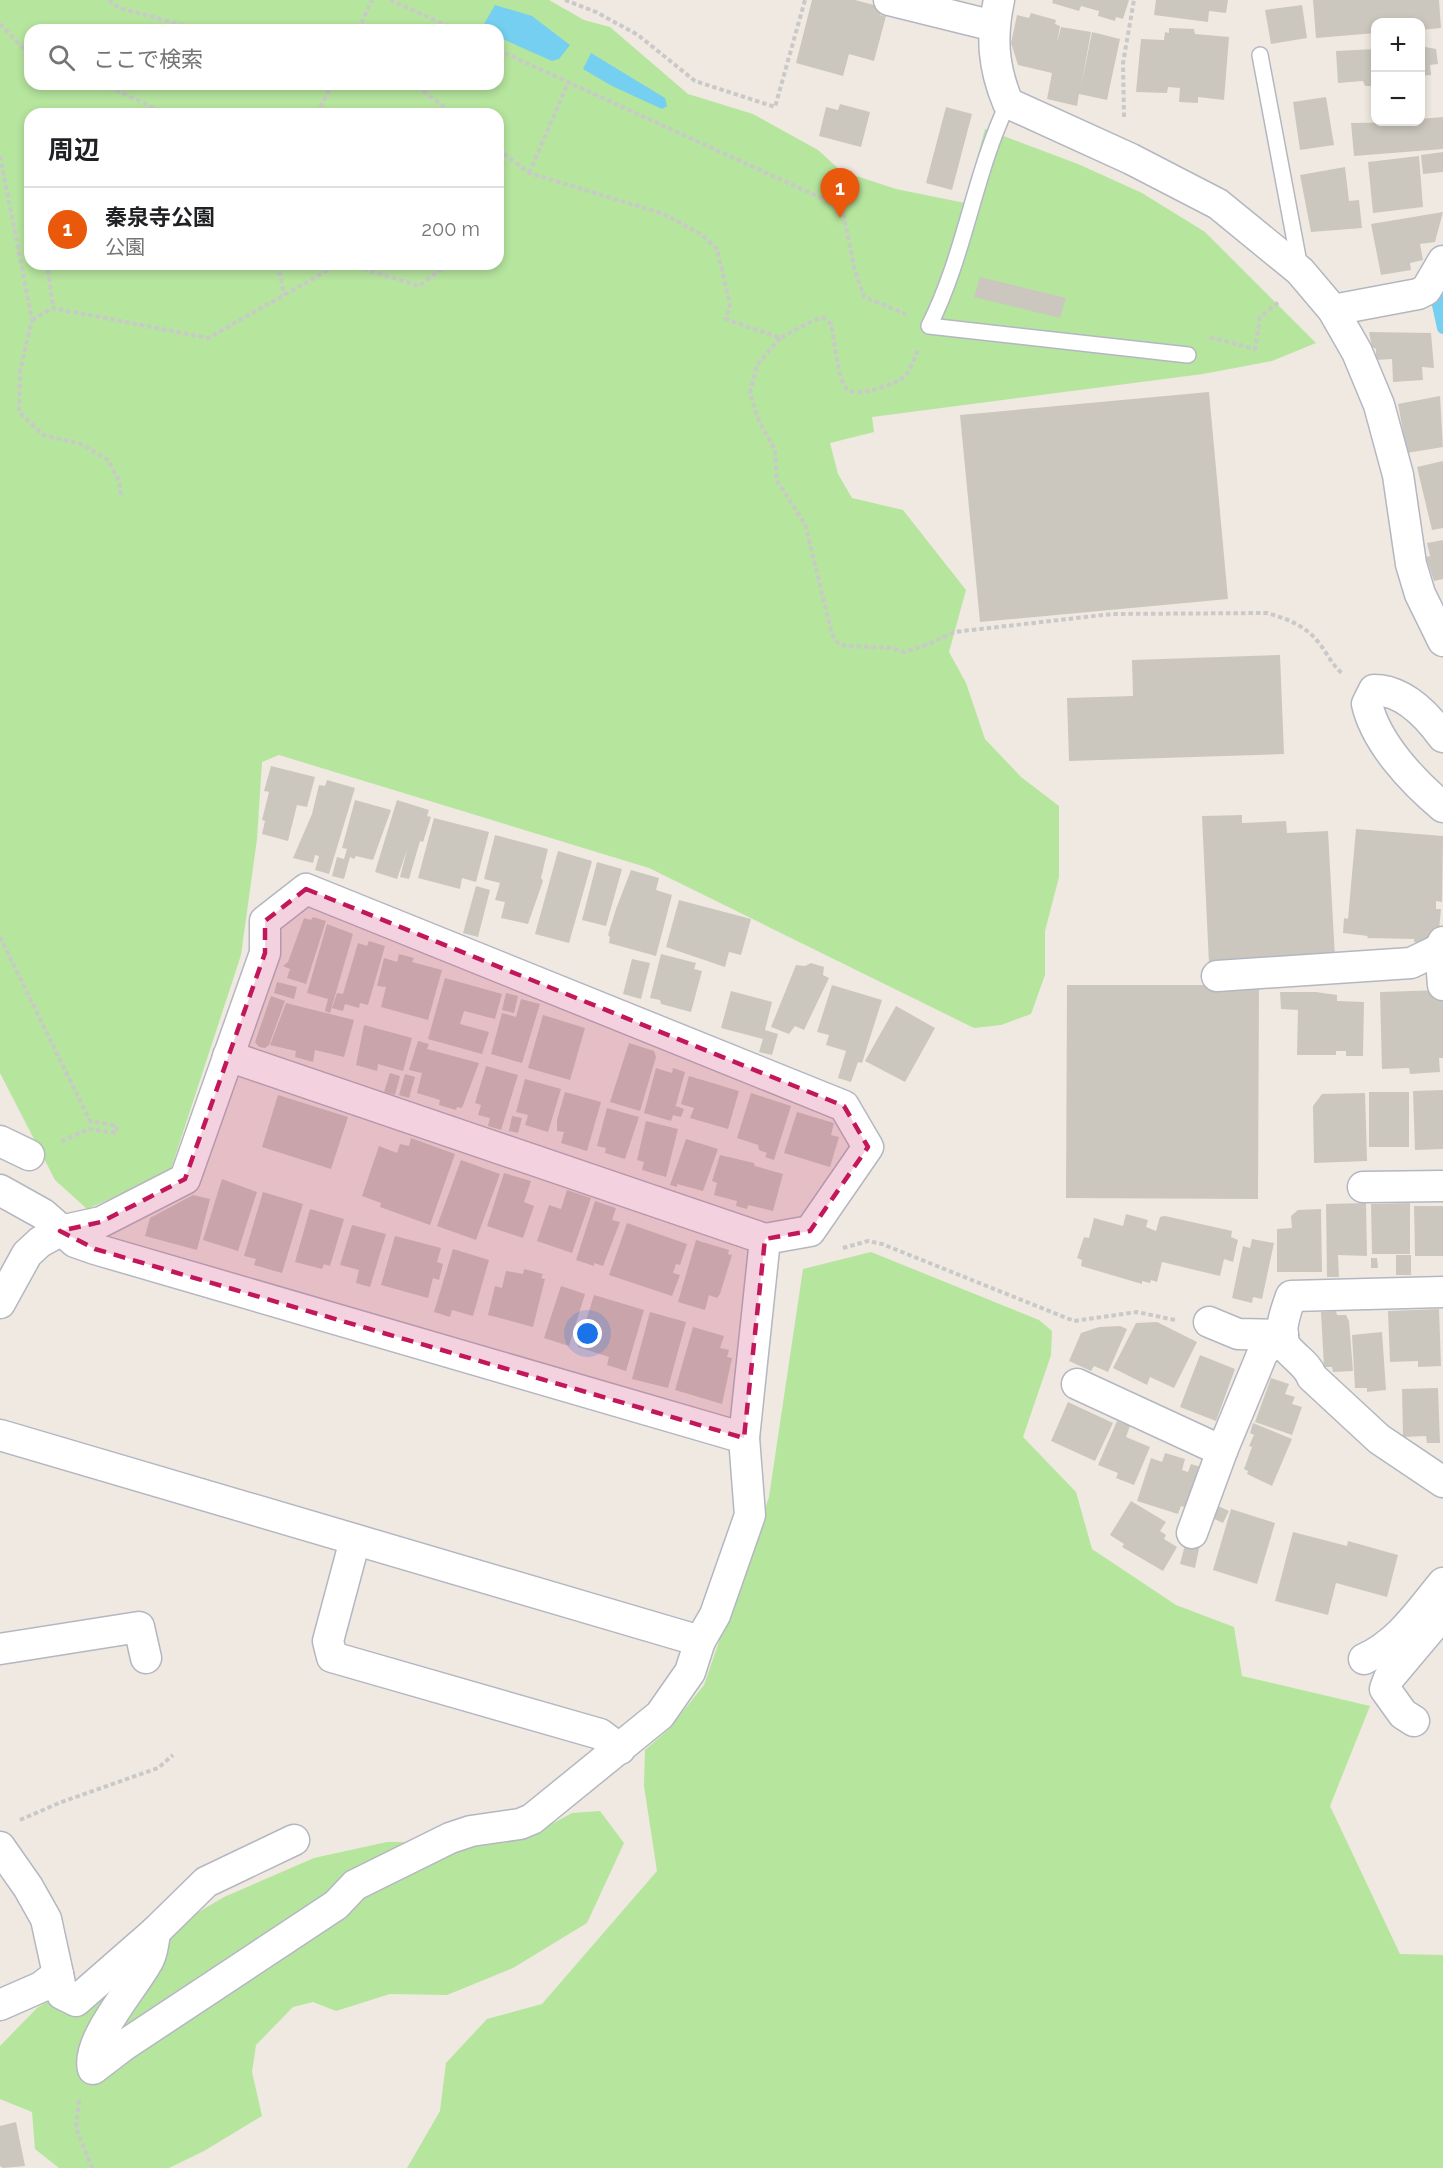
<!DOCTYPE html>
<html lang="ja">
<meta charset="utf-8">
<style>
:root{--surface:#fff;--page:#f2f2f2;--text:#202124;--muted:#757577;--line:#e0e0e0;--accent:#ea580c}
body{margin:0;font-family:Raleway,"Noto Sans JP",sans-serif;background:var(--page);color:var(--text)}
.controls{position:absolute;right:18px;top:18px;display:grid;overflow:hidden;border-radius:12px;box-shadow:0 3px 9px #0003}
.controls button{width:54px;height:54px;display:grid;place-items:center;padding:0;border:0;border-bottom:2px solid var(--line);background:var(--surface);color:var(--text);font:30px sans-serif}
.you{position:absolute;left:588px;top:1334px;width:21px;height:21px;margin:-15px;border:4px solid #fff;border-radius:50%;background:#1a73e8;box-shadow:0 0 0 9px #1a73e833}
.badge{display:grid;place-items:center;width:39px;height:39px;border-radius:50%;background:var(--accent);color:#fff;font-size:20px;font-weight:700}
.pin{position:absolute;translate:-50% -50px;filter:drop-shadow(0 2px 3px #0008)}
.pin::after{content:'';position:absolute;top:32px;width:21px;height:18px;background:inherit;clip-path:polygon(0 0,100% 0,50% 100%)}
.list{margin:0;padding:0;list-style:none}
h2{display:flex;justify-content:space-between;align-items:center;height:78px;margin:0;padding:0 24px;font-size:26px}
h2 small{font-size:20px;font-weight:400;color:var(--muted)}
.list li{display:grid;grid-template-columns:39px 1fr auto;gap:18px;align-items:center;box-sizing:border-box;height:84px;padding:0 24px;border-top:2px solid var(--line)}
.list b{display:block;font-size:22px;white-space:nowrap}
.list p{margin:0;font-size:20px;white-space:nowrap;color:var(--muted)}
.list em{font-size:20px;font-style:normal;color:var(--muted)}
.icon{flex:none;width:33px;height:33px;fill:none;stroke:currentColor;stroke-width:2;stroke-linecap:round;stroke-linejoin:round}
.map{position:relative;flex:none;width:1443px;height:2168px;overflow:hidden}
.search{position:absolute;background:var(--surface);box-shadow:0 3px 9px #0003;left:24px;top:24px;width:480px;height:66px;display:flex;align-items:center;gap:15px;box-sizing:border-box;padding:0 21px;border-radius:18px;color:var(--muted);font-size:22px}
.panel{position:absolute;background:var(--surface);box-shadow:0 3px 9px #0003;left:24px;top:108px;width:480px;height:162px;border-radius:18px}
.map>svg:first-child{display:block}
</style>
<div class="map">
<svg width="1443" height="2168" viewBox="0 0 1443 2168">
<rect width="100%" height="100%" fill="#efe9e1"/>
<g fill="#b6e59e" fill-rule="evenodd">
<path d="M0,0H549L584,20L610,27L688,94L753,114L818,150L841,171L896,189L965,203L985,129L1078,164L1142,193L1205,232L1316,343L1272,361L1203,374L872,417L874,432L830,443L838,474L852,498L903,510L966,590L949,652L966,683L985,739L1021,777L1059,806V877L1045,931V975L1031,1014L1001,1025L974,1028L649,868L279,755L262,762L257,839L241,955L170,1172L87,1209L55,1180L0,1073ZM30,30H498V84H30ZM30,114H498V264H30Z"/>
<polygon points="871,1252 1039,1320 1052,1331 1051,1355 1023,1437 1076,1492 1092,1549 1176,1605 1234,1627 1242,1676 1370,1706 1330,1806 1400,1954 1443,1955 1443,2168 407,2168 440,2111 446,2063 487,2019 542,2004 657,1871 644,1786 645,1750 669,1729 704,1685 769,1497 803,1269"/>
<polygon points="600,1811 624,1843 587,1923 513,1968 447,1995 390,1994 336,2011 313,2002 293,2007 256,2045 252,2072 262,2116 204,2151 169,2168 59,2168 35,2149 32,2112 0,2099 0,2046 37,2008 224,1897 314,1858 387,1842 495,1842 539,1831 572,1813"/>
</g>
<g fill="#75cff0">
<polygon points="495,5 532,16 570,45 559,59 552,61 498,37 498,30 481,29"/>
<polygon points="591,53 665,98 667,106 662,109 612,86 583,69"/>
</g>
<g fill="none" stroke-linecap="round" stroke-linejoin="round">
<polyline stroke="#75cff0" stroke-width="12" points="1443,300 1438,305 1443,328"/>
</g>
<g fill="#cbc7bf">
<polygon points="812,0 855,0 882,7 880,15 886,16 874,61 849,54 843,76 796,63"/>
<polygon points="1053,0 1129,0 1123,19 1116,17 1115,21 1098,16 1099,11 1081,6 1079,11 1052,3"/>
<polygon points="1156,0 1228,0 1226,13 1209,11 1208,22 1154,15"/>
<polygon points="1313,0 1439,0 1441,28 1420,30 1420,22 1376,22 1376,33 1316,38"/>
<polygon points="1302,5 1307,38 1271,44 1265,10"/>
<polygon points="1031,13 1056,20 1055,24 1060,26 1057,43 1061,27 1091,32 1081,87 1092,32 1120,39 1107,100 1079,94 1077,106 1047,99 1052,73 1018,65 1011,43 1017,15 1029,18"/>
<polygon points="1169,28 1194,29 1195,34 1229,37 1224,100 1198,97 1198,103 1179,102 1180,88 1168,87 1167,93 1136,92 1141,39 1164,40 1165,32 1169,33"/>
<polygon points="1420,46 1436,49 1438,64 1430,65 1431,75 1420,76"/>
<polygon points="1376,49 1376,86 1365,86 1363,81 1338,83 1336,51"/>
<polygon points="1326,97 1334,145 1300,150 1293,102"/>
<polygon points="840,104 870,112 861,147 819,136 826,107 838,110"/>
<polygon points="946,107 972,114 952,190 926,183"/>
<polygon points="1443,117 1443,149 1354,156 1351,123 1420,122 1420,119"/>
<polygon points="1443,152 1443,172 1423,174 1421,155"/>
<polygon points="1419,156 1423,207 1373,213 1368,162"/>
<polygon points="1345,167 1349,201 1359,200 1362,228 1311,232 1300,175"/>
<polygon points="1443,212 1435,242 1420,244 1423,260 1410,263 1411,270 1381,275 1371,224"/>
<polygon points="980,277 1066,298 1060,318 974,297"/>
<polygon points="1369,332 1431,333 1434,368 1422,367 1423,380 1393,382 1392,359 1376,360 1376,349 1372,347"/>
<polygon points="1209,392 1228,599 980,622 960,415"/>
<polygon points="1440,396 1443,447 1407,453 1398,404"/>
<polygon points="1443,461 1443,528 1432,530 1417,467"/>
<polygon points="1443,540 1443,579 1434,581 1426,557 1430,556 1427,543"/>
<polygon points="1280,655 1284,754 1069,761 1067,698 1133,696 1132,660"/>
<polygon points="271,766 315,777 307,807 297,805 288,841 262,834 265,821 262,820 269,792 264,791"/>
<polygon points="327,780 355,788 329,874 315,870 319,856 315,855 313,863 293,858 312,814 319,785 325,786"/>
<polygon points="355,800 391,810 373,860 356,856 354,859 350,857 344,879 332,876 337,857 344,859 347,849 342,848"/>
<polygon points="397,800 429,810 427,816 431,817 423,842 420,841 409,879 400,877 407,850 397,879 375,872"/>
<polygon points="1242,815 1242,823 1286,821 1287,833 1328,831 1335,958 1209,964 1202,816"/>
<polygon points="434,818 489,832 476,882 462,878 460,889 418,878"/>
<polygon points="1356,829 1443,836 1442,902 1436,901 1436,909 1441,909 1439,930 1428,944 1414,942 1414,939 1367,938 1368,936 1343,933 1344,918 1348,919"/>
<polygon points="495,835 548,849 541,878 543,881 528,924 501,918 505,902 495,900 500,883 484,879"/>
<polygon points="558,851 592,861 569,943 535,934"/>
<polygon points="597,862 622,869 606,926 582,920"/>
<polygon points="631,870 659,878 656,890 672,895 656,956 609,943 610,937 608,935 616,909"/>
<polygon points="476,886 490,890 478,937 463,933"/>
<polygon points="679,900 751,919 741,955 729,952 725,967 666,947"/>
<polygon points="313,917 326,921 306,984 287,978 290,969 283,966 288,962 304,918 311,920"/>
<polygon points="327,924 353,934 330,1013 325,1011 328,999 307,993"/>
<polygon points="369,941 385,946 368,1005 360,1003 359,1008 345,1004 343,1011 332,1008 337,993 343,994 358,943 367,946"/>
<polygon points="399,954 414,958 412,962 442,970 428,1020 381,1007 386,987 377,986 384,958 397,962"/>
<polygon points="661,954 696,963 694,969 702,971 691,1012 661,1004 660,1000 650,998"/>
<polygon points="632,959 650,963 641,999 623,994"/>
<polygon points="811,963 824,967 823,975 829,978 804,1030 795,1026 789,1034 771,1027 796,965 805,966"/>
<polygon points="445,978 502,994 495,1019 464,1011 460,1024 489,1032 482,1054 428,1039"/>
<polygon points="277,982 297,987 294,999 274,993"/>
<polygon points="832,985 882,1000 862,1063 858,1062 851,1082 838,1078 846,1051 826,1045 829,1035 817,1032"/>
<polygon points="1067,985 1259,985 1258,1199 1066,1198"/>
<polygon points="1443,990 1443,1058 1439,1058 1440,1072 1410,1074 1409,1068 1382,1069 1380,992"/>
<polygon points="731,991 772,1002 765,1030 778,1034 772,1055 759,1052 763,1039 721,1028"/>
<polygon points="1280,992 1316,992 1337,995 1337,1001 1364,1002 1363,1056 1346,1056 1346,1051 1336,1051 1336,1055 1297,1055 1298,1010 1281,1009"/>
<polygon points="506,993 518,996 514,1013 502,1010"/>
<polygon points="271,996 285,1001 269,1045 265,1048 259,1047 255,1042"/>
<polygon points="521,999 540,1004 522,1063 491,1054 502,1013 516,1017"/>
<polygon points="286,1003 354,1020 344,1057 315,1050 313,1062 295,1057 296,1051 270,1045"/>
<polygon points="896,1006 935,1028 905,1082 865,1061"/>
<polygon points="543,1015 585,1028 570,1080 528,1068"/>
<polygon points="364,1025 412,1038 403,1071 378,1064 377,1071 356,1065"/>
<polygon points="418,1041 429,1044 427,1049 479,1063 462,1108 457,1107 456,1110 439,1105 440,1100 417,1093 422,1073 409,1070"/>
<polygon points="629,1043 654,1051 656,1057 640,1111 610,1102"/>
<polygon points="486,1066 518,1075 501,1130 488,1126 490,1118 478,1115 481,1105 475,1103"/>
<polygon points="656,1068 672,1073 673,1068 685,1072 674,1112 676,1106 684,1109 681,1117 673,1115 671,1121 644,1113"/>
<polygon points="390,1073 400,1076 395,1095 384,1092"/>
<polygon points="405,1074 415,1077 409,1098 399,1095"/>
<polygon points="689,1076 739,1091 728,1129 690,1118 694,1108 681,1104"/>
<polygon points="525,1079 561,1089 548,1132 525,1125 528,1115 516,1112"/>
<polygon points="1443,1090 1443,1149 1415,1150 1413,1091"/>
<polygon points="565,1092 601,1102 587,1151 561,1143 564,1132 557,1131 557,1120"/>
<rect x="1369" y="1092" width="40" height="55"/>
<polygon points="751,1093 791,1106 774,1160 765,1157 767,1153 759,1150 758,1145 737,1138"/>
<polygon points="1365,1093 1367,1161 1314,1163 1313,1106 1322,1094"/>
<polygon points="278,1095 348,1117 331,1169 262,1147"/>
<polygon points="607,1108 639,1117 625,1159 605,1153 606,1148 597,1146"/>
<polygon points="797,1112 834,1123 831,1135 839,1137 830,1167 784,1153"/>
<polygon points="512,1116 522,1118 518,1133 509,1131"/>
<polygon points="646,1121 678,1129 666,1177 642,1170 644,1162 637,1160"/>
<polygon points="411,1138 455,1154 430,1225 380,1207 381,1203 362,1196 379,1146 397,1153 400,1144 409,1146"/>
<polygon points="686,1139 718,1149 703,1191 677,1184 677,1187 670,1185"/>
<polygon points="720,1155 754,1163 755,1166 783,1174 773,1211 748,1205 747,1209 736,1206 737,1201 714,1195 717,1183 712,1181"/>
<polygon points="461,1160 500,1174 476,1240 437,1226"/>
<polygon points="504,1173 531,1181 524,1202 534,1206 523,1238 487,1226"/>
<polygon points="222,1179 257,1192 238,1251 203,1240"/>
<polygon points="567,1190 591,1198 572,1253 537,1241 549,1205 561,1209"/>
<polygon points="263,1192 303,1204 282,1273 254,1265 256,1259 244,1256"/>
<polygon points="193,1195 210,1199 197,1250 145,1236 150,1218"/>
<polygon points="595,1201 616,1208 612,1220 620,1222 603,1266 594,1263 594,1266 576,1260"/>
<polygon points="1366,1203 1367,1256 1338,1255 1339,1277 1327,1277 1326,1204"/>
<polygon points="1410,1203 1410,1254 1372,1254 1371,1204"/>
<polygon points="1414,1206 1443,1206 1443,1256 1415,1256"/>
<polygon points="310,1209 344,1219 330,1266 324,1264 322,1269 295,1262"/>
<polygon points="1321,1209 1322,1272 1277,1272 1277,1229 1292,1228 1291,1216 1298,1210"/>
<polygon points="1126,1214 1148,1220 1146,1227 1156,1231 1160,1217 1165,1216 1232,1231 1231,1237 1238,1240 1233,1262 1224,1259 1220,1276 1162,1262 1157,1282 1151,1280 1150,1283 1142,1281 1142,1284 1081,1266 1082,1260 1077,1258 1084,1237 1089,1238 1094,1218 1123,1226"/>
<polygon points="627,1223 687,1244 680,1265 676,1264 673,1273 680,1275 672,1296 609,1275"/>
<polygon points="352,1225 386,1234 370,1287 356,1283 359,1270 340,1265"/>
<polygon points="395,1236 441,1248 437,1262 443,1264 439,1280 433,1278 428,1298 381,1285"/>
<polygon points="1252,1239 1274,1243 1262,1299 1253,1297 1252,1303 1232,1298 1243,1246 1250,1248"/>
<polygon points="696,1240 729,1250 728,1254 732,1255 720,1294 717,1298 709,1295 705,1310 678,1302"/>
<polygon points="453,1249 489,1260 473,1316 452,1310 450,1317 434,1312"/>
<rect x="1396" y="1255" width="15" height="20"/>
<polygon points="1371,1258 1377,1258 1378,1268 1371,1268"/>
<polygon points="524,1269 543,1274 541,1278 545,1279 533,1327 488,1315 495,1286 502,1288 506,1271 523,1274"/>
<polygon points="561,1286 585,1294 569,1346 544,1338"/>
<polygon points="594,1295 644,1310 626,1371 607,1365 609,1357 578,1347"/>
<polygon points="1439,1309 1441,1366 1418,1367 1418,1361 1390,1362 1388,1311"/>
<polygon points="1336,1311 1337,1315 1346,1315 1349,1321 1353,1371 1333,1372 1332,1367 1324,1367 1321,1312"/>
<polygon points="650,1312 686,1322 668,1388 632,1379"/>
<polygon points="1157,1322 1197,1342 1174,1388 1150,1377 1147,1385 1113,1368 1136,1323"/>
<polygon points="1120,1326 1127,1329 1108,1372 1094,1366 1091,1371 1069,1361 1081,1333 1099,1327"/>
<polygon points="693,1327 724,1336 720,1348 729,1350 727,1357 732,1358 722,1404 675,1390"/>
<polygon points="1382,1332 1386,1390 1367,1392 1367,1388 1355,1388 1352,1335"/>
<polygon points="1200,1355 1235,1369 1216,1421 1180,1407"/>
<polygon points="1271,1378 1289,1384 1285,1394 1295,1397 1292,1404 1302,1407 1292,1435 1255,1422"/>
<polygon points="1438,1388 1440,1443 1427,1443 1426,1436 1403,1437 1402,1389"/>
<polygon points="1068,1402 1113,1423 1095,1461 1051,1441"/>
<polygon points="1117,1421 1130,1426 1126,1437 1150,1447 1134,1485 1116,1478 1118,1473 1098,1465"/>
<polygon points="1253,1423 1292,1439 1272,1486 1247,1474 1248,1471 1244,1469 1252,1447 1249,1446 1254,1435 1250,1433"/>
<polygon points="1165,1453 1185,1459 1182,1470 1188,1472 1191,1464 1201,1467 1187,1508 1181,1506 1178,1514 1137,1501 1151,1458 1162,1462"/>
<polygon points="1131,1501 1166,1522 1160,1531 1166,1535 1164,1539 1177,1547 1163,1571 1122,1547 1124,1544 1110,1535"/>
<polygon points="1218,1506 1229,1511 1223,1523 1212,1518"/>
<polygon points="1231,1509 1275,1523 1257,1584 1213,1570"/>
<polygon points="1293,1532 1347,1546 1348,1541 1398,1555 1387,1597 1336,1583 1328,1615 1275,1601"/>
<polygon points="1186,1541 1200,1544 1195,1568 1180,1564"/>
<polygon points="16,2122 25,2166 3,2168 0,2166 0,2126"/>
</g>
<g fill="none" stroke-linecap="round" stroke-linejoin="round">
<g stroke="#b4b7c1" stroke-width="18">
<g id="lane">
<polyline points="1260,55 1300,268"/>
<path d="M1008,103C974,174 965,255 929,326L1188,355"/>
</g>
</g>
<g stroke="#b4b7c1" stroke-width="33">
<g id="street">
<polyline points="889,0 994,26"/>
<path d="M999,0C991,37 993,67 1008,103L1131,159L1218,204L1300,271L1333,310L1357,352L1379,405L1398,475L1411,564L1420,594L1443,641"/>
<polyline points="1333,310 1418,294 1426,290 1443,261"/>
<path d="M1443,737C1427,715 1403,690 1374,690L1367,704C1376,743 1413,782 1443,807"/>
<polyline points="1217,976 1411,963 1440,949"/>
<polyline points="1443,985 1440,949 1443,942"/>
<polyline points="228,1056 765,1239"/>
<polyline points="0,1141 29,1155"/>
<polyline points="1363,1187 1443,1186"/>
<polyline points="0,1190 43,1214 75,1242 95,1249 744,1438"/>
<path d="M1443,1292L1291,1296C1286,1311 1276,1334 1287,1348C1296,1359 1307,1364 1312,1377L1379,1439L1443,1482"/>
<path d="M0,1303L27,1254L40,1242L60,1231L101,1222L185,1179L265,953V921L306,889L844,1106L868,1147L810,1231L765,1239L744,1438L750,1515L715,1615L700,1641L690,1672L660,1715L532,1819L520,1824L471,1831L450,1838L355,1885L336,1905L123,2046L93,2069C85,2041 136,1985 149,1959C153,1951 154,1941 155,1932"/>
<polyline points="1209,1322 1238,1334 1283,1335"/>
<polyline points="1077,1384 1222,1451 1263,1352 1283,1335"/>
<polyline points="0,1435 700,1641"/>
<polyline points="1192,1533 1222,1451"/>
<polyline points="355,1540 328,1641 332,1657 600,1734 620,1749"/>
<polyline points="0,1649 139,1627 146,1658"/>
<path d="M1364,1659C1399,1643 1419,1612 1443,1583"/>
<polyline points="1414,1721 1403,1714 1385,1689 1389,1678 1443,1614"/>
<polyline points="0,1847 28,1887 46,1919 58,1974 41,1987 0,2005"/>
<polyline points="58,1974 62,1994 76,2001 155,1932 206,1882 294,1840"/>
</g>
</g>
<g stroke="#c9c9c9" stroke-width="4" stroke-dasharray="4.5 3" stroke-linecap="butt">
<polyline points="109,0 119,8 203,30"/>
<polyline points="390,0 457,30"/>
<polyline points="565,0 596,12 638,35 695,81 775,107 805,0"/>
<polyline points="0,24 22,47 30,51"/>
<polyline points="358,30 372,0"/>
<polyline points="498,50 832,203 844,217 855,271 864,297 906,314"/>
<polyline points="102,84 168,114"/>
<polyline points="410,84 418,87 453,114"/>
<polyline points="317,114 332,84"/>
<polyline points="1124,117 1123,63 1134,0"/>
<path d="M498,149L529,173L664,214L701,234L717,249L730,304L726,319L780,338L814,320L824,318L831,324C834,338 838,379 846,388C854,399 898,384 906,375C911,369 914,357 918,350"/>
<polyline points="0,156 32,320 20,371 19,412 43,435 81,444 108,460 119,481 121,495"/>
<polyline points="529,173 568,83"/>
<polyline points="278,264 284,295"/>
<polyline points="349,264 419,286 443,268 440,264"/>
<polyline points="48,270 53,308"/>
<polyline points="32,320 53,308 208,338 339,264"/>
<polyline points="1210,337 1255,349 1260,317 1280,301"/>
<path d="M780,338L757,365L750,393L759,421L775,450L777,481L805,524L832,634L838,643L845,646L891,648L904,652L929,644L954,632L1112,614L1267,613C1288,619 1306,626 1319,643C1327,653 1332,665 1342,673"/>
<polyline points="0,937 90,1121 117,1126 116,1133 89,1129 60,1142"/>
<polyline points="843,1248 868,1241 882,1244 1074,1321 1137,1312 1175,1320"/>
<polyline points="20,1820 59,1803 158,1768 173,1755"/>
<polyline points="79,2100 76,2128 92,2168"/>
</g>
<use href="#lane" stroke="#fff" stroke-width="15"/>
<use href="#street" stroke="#fff" stroke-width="30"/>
</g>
<path fill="#c2185b" fill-opacity="0.2" stroke="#c2185b" stroke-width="4.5" stroke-dasharray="12 8" stroke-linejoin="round" d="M306,889L844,1106L868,1147L810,1231L765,1239L744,1438L95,1249L60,1231L101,1222L185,1179L265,953V921Z"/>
</svg>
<div class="controls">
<button>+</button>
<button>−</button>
</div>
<div class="you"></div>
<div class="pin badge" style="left:840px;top:218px">1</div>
<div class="search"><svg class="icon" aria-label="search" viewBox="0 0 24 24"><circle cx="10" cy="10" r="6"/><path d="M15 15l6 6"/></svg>ここで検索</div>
<section class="panel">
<h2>周辺<small></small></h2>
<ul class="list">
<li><span class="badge">1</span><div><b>秦泉寺公園</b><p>公園</p></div><em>200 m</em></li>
</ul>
</section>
</div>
